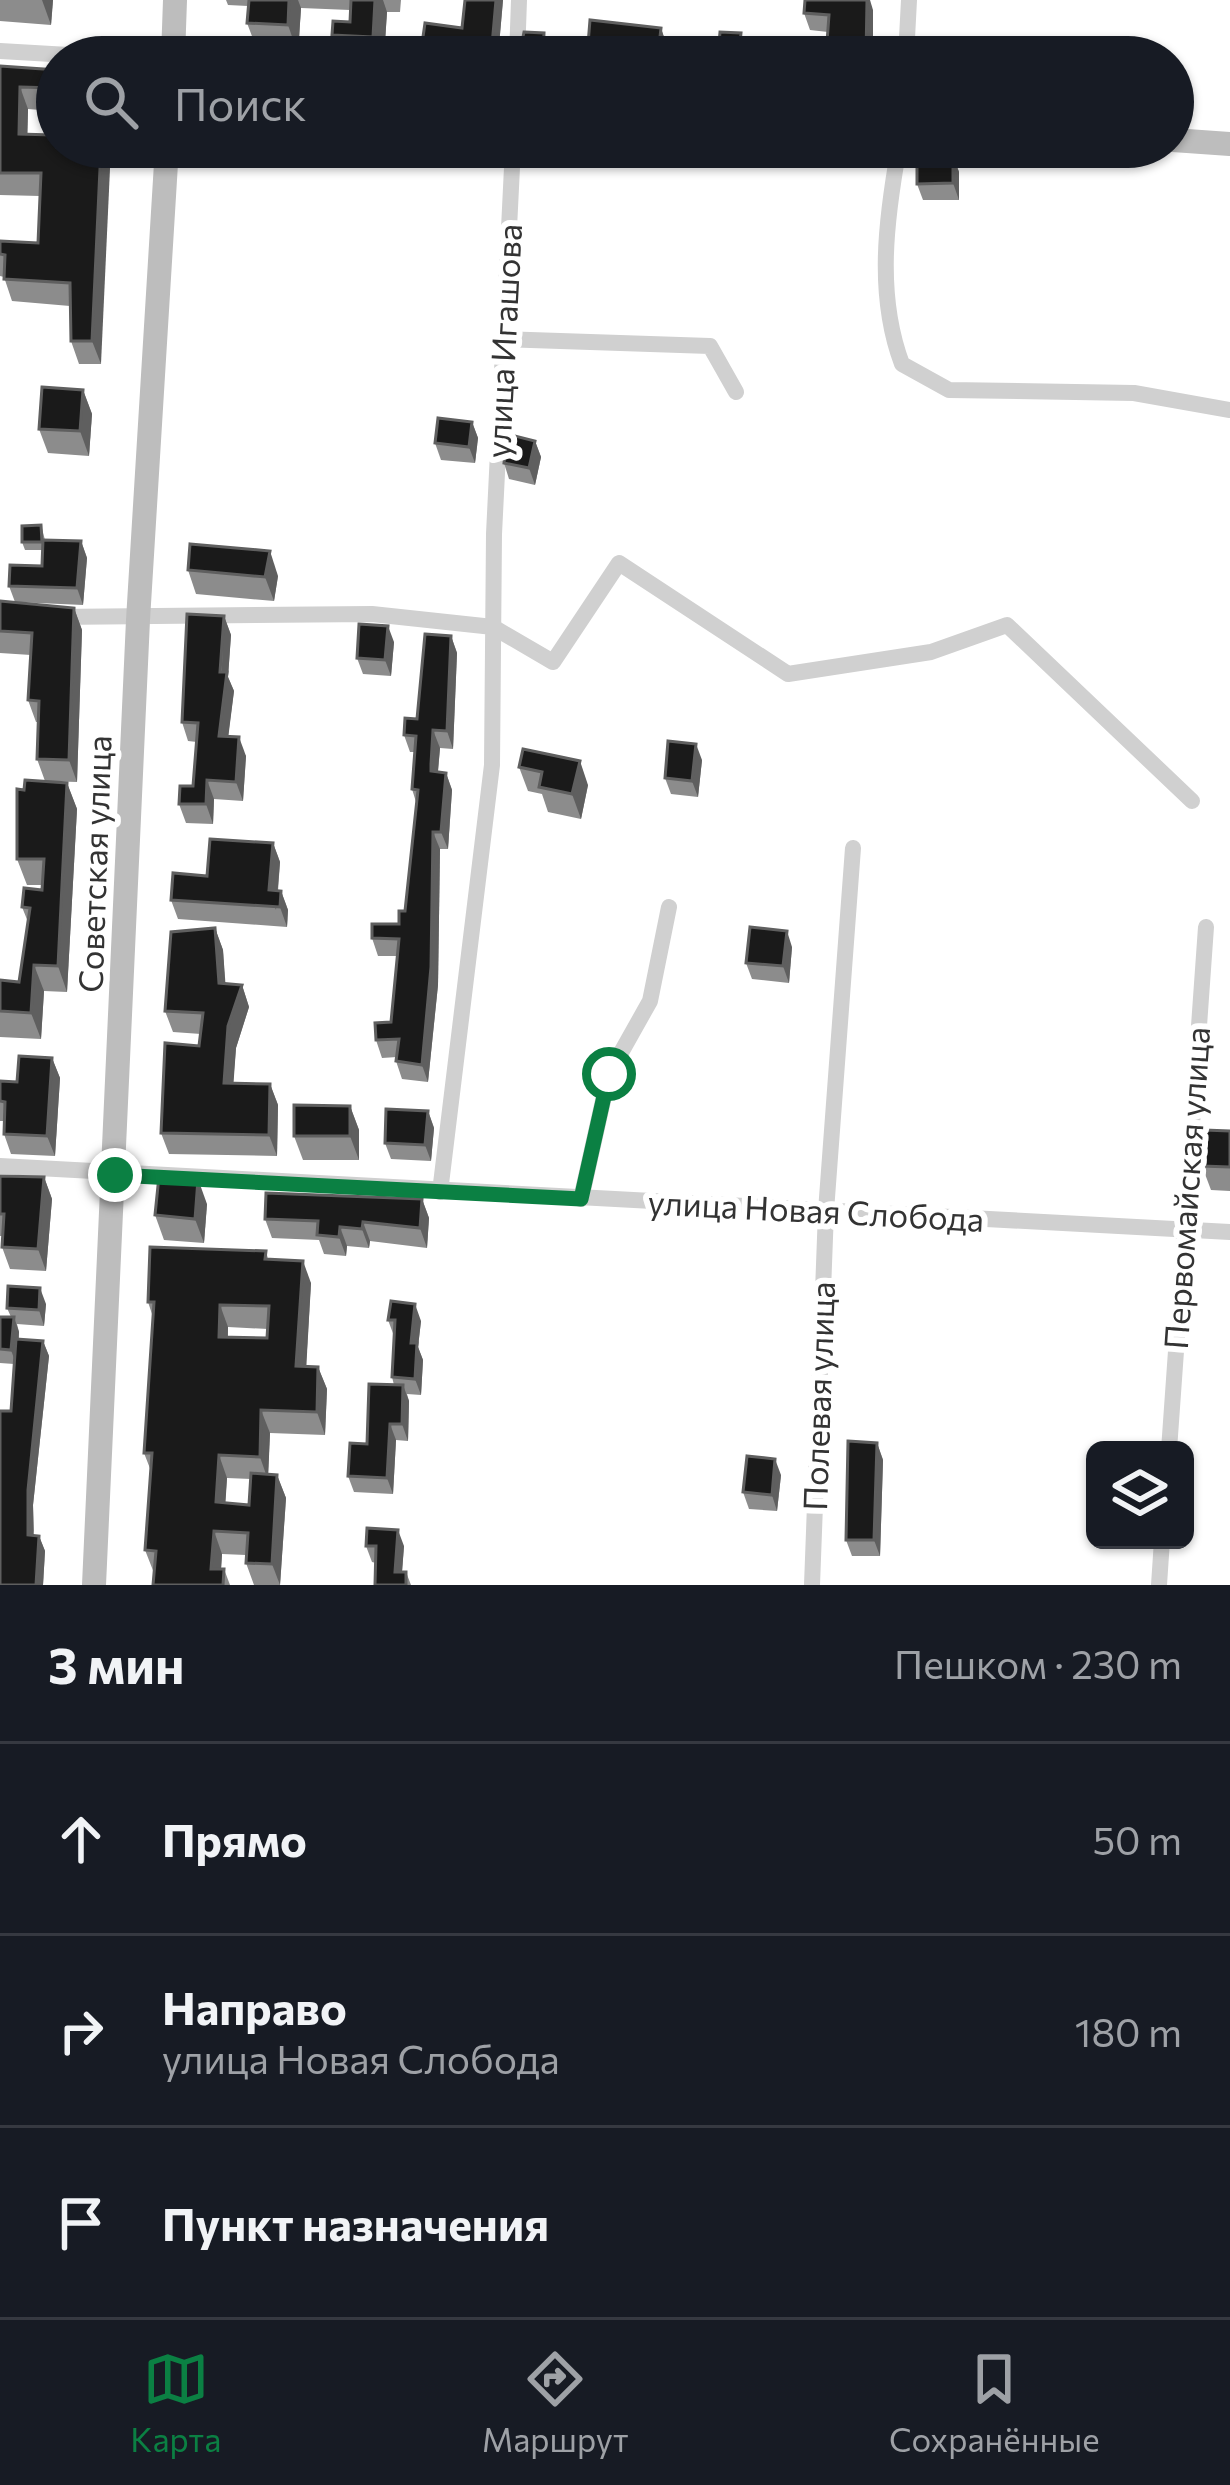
<!DOCTYPE html>
<html lang="ru">
<meta charset="utf-8">
<style>
:root{--surface:#171b24;--page:#242831;--text:#f1f3f6;--muted:#9ea1a6;--line:#363941;--accent:#0b8043}
body{margin:0;font-family:Commissioner,sans-serif;background:var(--page);color:var(--text)}
.controls{position:absolute;right:36px;bottom:36px;display:grid;overflow:hidden;border-radius:18px;box-shadow:0 3px 9px #0004}
.controls button{width:108px;height:108px;display:grid;place-items:center;padding:0;border:0;border-bottom:3px solid var(--line);background:var(--surface);color:var(--text);font:60px sans-serif}
.stop{position:absolute;width:36px;height:36px;margin:-27px;border:9px solid #0b8043;border-radius:50%;background:#fff}
.stop.end{background:#0b8043;border-color:#fff;box-shadow:0 3px 12px #0008}
.list{margin:0;padding:0;list-style:none}
h2{display:flex;justify-content:space-between;align-items:center;height:156px;margin:0;padding:0 48px;font-size:51px}
h2 small{font-size:39px;font-weight:400;color:var(--muted)}
.list li{display:grid;grid-template-columns:78px 1fr auto;gap:36px;align-items:center;box-sizing:border-box;height:192px;padding:0 48px;border-top:3px solid var(--line)}
.list b{display:block;font-size:45px;white-space:nowrap}
.list p{margin:0;font-size:39px;white-space:nowrap;color:var(--muted)}
.list em{font-size:39px;font-style:normal;color:var(--muted)}
.icon{flex:none;width:66px;height:66px;fill:none;stroke:currentColor;stroke-width:2;stroke-linecap:round;stroke-linejoin:round}
.map{position:relative;flex:none;width:1230px;height:1585px;overflow:hidden}
.search{position:absolute;background:var(--surface);box-shadow:0 3px 9px #0004;left:36px;right:36px;top:36px;height:132px;display:flex;align-items:center;gap:30px;box-sizing:border-box;padding:0 42px;border-radius:66px;color:var(--muted);font-size:45px}
.sheet{height:732px;background:var(--surface)}
nav{display:flex;justify-content:space-around;align-items:center;box-sizing:border-box;height:168px;border-top:3px solid var(--line);background:var(--surface);font-size:33px;color:var(--muted)}
nav a{display:grid;justify-items:center;gap:6px}
nav .on{color:var(--accent)}
.map>svg:first-child{display:block}
</style>
<div class="map">
<svg width="1230" height="1585" viewBox="0 0 1230 1585">
<rect width="100%" height="100%" fill="#fff"/>
<g fill="none" stroke-linecap="round" stroke-linejoin="round">
<g stroke="#d0d0d0" stroke-width="16">
<polyline points="0,51 103,57"/>
<polyline points="517,57 519,0"/>
<polyline points="906,57 909,0"/>
<path d="M899,147C886,219 876,295 902,364L949,390L1134,393L1230,410"/>
<polyline points="504,339 710,346 736,392"/>
<polyline points="55,617 372,614 493,627 553,662 619,563 788,674 931,652 1007,625 1192,801"/>
<polyline points="0,1166 1230,1232"/>
<polyline points="440,1192 492,765 494,534 513,147"/>
<polyline points="581,1199 609,1074 650,1001 669,907"/>
<polyline points="1169,1450 1206,927"/>
<polyline points="812,1585 826,1211 853,848"/>
<polyline points="1159,1585 1162,1540"/>
</g>
<g stroke="#bdbdbd" stroke-width="24">
<polyline points="173,57 175,0"/>
<polyline points="1173,140 1230,144"/>
<polyline points="94,1585 138,620 167,147"/>
</g>
</g>
<g fill="#8c8c8c" fill-rule="evenodd">
<polygon points="0,0 53,0 51,25 0,21"/>
<polygon points="226,0 401,0 400,12 387,12 384,57 340,57 332,35 350,22 350,10 301,8 298,54 258,52 247,23 248,6 228,5"/>
<polygon points="465,0 503,0 498,57 423,57 421,51 462,28"/>
<polygon points="873,10 873,57 587,57 661,28 667,47 718,55 744,43 827,42 828,32 810,30 804,13"/>
<path d="M0,66L57,70L101,364H79L71,341L70,306L12,301L4,277L0,276V241L38,243L40,196L0,195ZM28,109L53,111L52,135L27,134Z"/>
<polygon points="953,156 959,172 959,200 923,200 917,184"/>
<polygon points="83,390 92,414 89,456 48,453 39,429"/>
<polygon points="472,422 478,438 475,463 441,460 435,443"/>
<polygon points="535,441 541,457 535,485 509,479 504,463"/>
<polygon points="41,525 45,540 81,541 87,558 83,605 15,602 9,586 42,566 42,550 25,550 22,542"/>
<polygon points="188,570 278,576 274,601 196,594"/>
<polygon points="0,601 74,608 82,630 77,782 45,781 37,759 38,722 36,722 28,700 31,655 0,653"/>
<polygon points="224,616 231,635 228,677 234,691 228,736 246,756 243,801 214,799 213,824 186,823 179,804 193,786 197,742 188,741 182,722"/>
<polygon points="451,636 457,653 453,749 440,748 438,772 446,773 452,790 448,849 440,849 438,985 428,1082 402,1079 396,1061 397,1057 382,1058 376,1040 391,1022 397,956 378,956 372,938 399,924 405,911 416,802 412,789 415,752 410,752 404,735 417,719"/>
<polygon points="394,642 391,676 363,674 357,658"/>
<polygon points="523,749 588,785 581,819 548,812 542,794 528,791 519,767"/>
<polygon points="702,760 698,797 671,794 665,778"/>
<polygon points="67,783 77,809 67,992 44,991 41,1039 0,1037 0,980 19,982 28,922 22,907 42,890 42,885 27,885 17,859 24,790"/>
<polygon points="273,843 280,862 278,891 281,891 288,910 287,927 178,919 171,900 207,876"/>
<polygon points="215,928 223,950 225,984 242,985 249,1007 236,1048 233,1083 270,1084 278,1105 277,1156 169,1154 161,1133 199,1046 201,1034 173,1032 165,1011"/>
<polygon points="792,947 789,983 752,979 746,963"/>
<polygon points="52,1058 60,1078 55,1156 11,1154 4,1134 4,1121 0,1121 0,1081 17,1082"/>
<polygon points="350,1106 359,1130 359,1160 303,1160 294,1136"/>
<polygon points="428,1111 434,1128 431,1161 391,1159 385,1143"/>
<polygon points="1230,1131 1230,1191 1211,1190 1202,1166"/>
<polygon points="0,1176 44,1177 52,1199 46,1271 10,1269 2,1247 3,1236 0,1236"/>
<polygon points="422,1199 429,1218 427,1248 370,1241 369,1248 347,1246 346,1256 324,1254 319,1240 272,1238 265,1219"/>
<polygon points="207,1204 204,1243 164,1240 155,1215"/>
<path d="M266,1251L268,1259L311,1283L306,1366L318,1367L327,1389L325,1435L270,1433L268,1474L277,1475L286,1498L280,1585H254L246,1563V1555L222,1554L221,1569H224L230,1585H153L154,1573L145,1550L151,1471L144,1453L153,1317L148,1302ZM228,1327L268,1329L267,1338L228,1337ZM227,1478L251,1479L249,1505L225,1503Z"/>
<polygon points="46,1304 44,1326 17,1324 19,1332 19,1340 43,1341 49,1356 33,1505 34,1536 39,1536 45,1551 43,1585 11,1411 14,1364 0,1363 0,1317 11,1317 7,1308"/>
<polygon points="388,1320 421,1321 418,1347 423,1360 421,1395 407,1394 409,1401 408,1441 396,1440 393,1494 354,1492 348,1476 367,1444 394,1385 392,1377 394,1336"/>
<polygon points="877,1443 883,1460 880,1556 852,1556 846,1540"/>
<polygon points="781,1475 777,1511 749,1509 743,1492"/>
<polygon points="366,1546 404,1546 402,1572 406,1572 411,1585 375,1585 376,1563 372,1562"/>
</g>
<g fill="#5f5f5f">
<polygon points="42,0 53,0 51,25"/>
<polygon points="289,0 298,0 301,8 298,54 288,25"/>
<polygon points="375,0 383,0 387,12 384,57 380,57 373,37"/>
<polygon points="496,0 503,0 498,57 491,57"/>
<polygon points="867,0 870,0 873,10 873,57 866,57"/>
<polygon points="661,28 667,46 666,57 659,46"/>
<polygon points="544,33 550,50 550,57 543,57"/>
<polygon points="20,87 28,109 27,156 19,134"/>
<polygon points="101,147 111,147 101,364 92,341"/>
<polygon points="953,156 959,172 959,200 953,183"/>
<polygon points="83,390 92,414 89,456 80,431"/>
<polygon points="472,422 478,438 475,463 469,447"/>
<polygon points="535,441 541,457 535,485 529,468"/>
<polygon points="81,541 87,558 83,605 77,588"/>
<polygon points="270,551 278,576 274,601 265,577"/>
<polygon points="74,608 82,630 77,782 69,760"/>
<polygon points="224,616 231,635 228,677 234,691 226,755 219,736"/>
<polygon points="388,626 394,642 391,676 385,660"/>
<polygon points="451,636 457,653 453,749 447,731"/>
<polygon points="433,730 440,748 437,781 431,771"/>
<polygon points="239,737 246,756 243,801 236,782"/>
<polygon points="696,744 702,760 698,797 692,781"/>
<polygon points="580,761 588,785 581,819 572,794"/>
<polygon points="446,773 452,790 448,849 441,832"/>
<polygon points="207,780 214,799 213,824 206,804"/>
<polygon points="67,783 77,809 67,992 58,966"/>
<polygon points="433,832 440,849 438,985 428,1082 422,1065"/>
<polygon points="273,843 280,862 276,910 269,890"/>
<polygon points="281,891 288,910 287,927 280,907"/>
<polygon points="215,928 223,950 227,1005 219,983"/>
<polygon points="787,931 792,947 789,983 783,966"/>
<polygon points="34,965 44,991 41,1039 31,1013"/>
<polygon points="242,985 249,1007 236,1048 232,1104 224,1083 228,1026"/>
<polygon points="52,1058 60,1078 55,1156 47,1136"/>
<polygon points="270,1084 278,1105 277,1156 269,1135"/>
<polygon points="350,1106 359,1130 359,1160 350,1136"/>
<polygon points="428,1111 434,1128 431,1161 425,1145"/>
<polygon points="44,1177 52,1199 46,1271 38,1249"/>
<polygon points="198,1179 207,1204 204,1243 195,1219"/>
<polygon points="422,1199 429,1218 427,1248 420,1228"/>
<polygon points="363,1222 370,1241 369,1248 362,1229"/>
<polygon points="340,1227 347,1246 346,1256 339,1237"/>
<polygon points="303,1261 311,1283 305,1389 296,1366"/>
<polygon points="40,1288 46,1304 44,1326 39,1310"/>
<polygon points="415,1304 421,1321 418,1347 423,1360 421,1395 415,1379 411,1343"/>
<polygon points="220,1305 228,1327 227,1360 219,1337"/>
<polygon points="14,1317 19,1332 16,1364 11,1350"/>
<polygon points="43,1341 49,1356 33,1505 34,1551 28,1535 28,1490"/>
<polygon points="318,1367 327,1389 325,1435 317,1412"/>
<polygon points="403,1385 409,1401 408,1441 402,1424"/>
<polygon points="261,1410 270,1433 268,1480 260,1457"/>
<polygon points="390,1424 396,1440 393,1494 387,1478"/>
<polygon points="877,1443 883,1460 880,1556 874,1540"/>
<polygon points="219,1455 227,1478 224,1525 216,1502"/>
<polygon points="775,1459 781,1475 777,1511 772,1495"/>
<polygon points="277,1475 286,1498 280,1585 272,1564"/>
<polygon points="398,1530 404,1546 401,1585 395,1572"/>
<polygon points="214,1531 222,1554 220,1585 211,1569"/>
<polygon points="39,1536 45,1551 43,1585 36,1585"/>
</g>
<g fill="#1a1a1a" stroke="#5f5f5f" stroke-width="3" fill-rule="evenodd">
<polygon points="249,0 289,0 288,25 247,23"/>
<polygon points="351,0 375,0 373,37 332,35 333,21 350,22"/>
<polygon points="465,0 496,0 491,57 421,51 425,23 462,28"/>
<polygon points="805,0 867,0 866,57 587,57 590,20 661,28 659,46 718,55 720,32 741,33 740,43 827,42 829,15 804,13"/>
<polygon points="524,32 544,33 543,57 519,57"/>
<path d="M0,66L57,70V147H101L92,341H71L70,283L4,279L5,255L0,254V241L38,243L41,173H0ZM20,87L55,88L52,135L19,134Z"/>
<polygon points="917,156 953,156 953,183 917,184"/>
<polygon points="42,387 83,390 80,431 39,429"/>
<polygon points="438,418 472,422 469,447 435,443"/>
<polygon points="507,434 535,441 529,468 504,463"/>
<polygon points="41,525 42,542 22,542 22,526"/>
<polygon points="43,540 81,541 77,588 9,586 10,565 42,566"/>
<polygon points="190,544 270,551 265,577 188,570"/>
<polygon points="0,601 74,608 69,760 37,759 39,701 28,700 32,633 0,631"/>
<polygon points="187,614 224,616 220,672 227,672 219,736 239,737 236,782 207,780 206,804 179,804 180,786 193,786 198,723 182,722"/>
<polygon points="359,624 388,626 385,660 357,658"/>
<polygon points="425,634 451,636 447,731 433,730 431,764 431,771 446,773 441,832 433,832 431,967 422,1065 396,1061 399,1039 376,1040 375,1023 391,1022 399,939 372,938 372,924 399,924 399,911 405,911 418,790 412,789 416,736 404,735 405,718 417,719"/>
<polygon points="668,741 696,744 692,781 665,778"/>
<polygon points="523,749 580,761 572,794 539,787 542,772 519,767"/>
<polygon points="25,780 67,783 58,966 34,965 31,1013 0,1011 0,980 19,982 30,908 22,907 24,888 42,890 44,859 17,859 17,789 24,790"/>
<polygon points="210,839 273,843 269,890 281,891 280,907 171,900 173,873 207,876"/>
<polygon points="750,927 787,931 783,966 746,963"/>
<polygon points="215,928 219,983 242,985 228,1026 224,1083 270,1084 269,1135 161,1133 165,1043 199,1046 203,1013 165,1011 171,932"/>
<polygon points="19,1056 52,1058 47,1136 4,1134 5,1102 0,1101 0,1081 17,1082"/>
<polygon points="294,1105 350,1106 350,1136 294,1136"/>
<polygon points="386,1109 428,1111 425,1145 385,1143"/>
<polygon points="1204,1130 1230,1131 1230,1167 1202,1166"/>
<polygon points="0,1176 44,1177 38,1249 2,1247 4,1214 0,1214"/>
<polygon points="159,1176 198,1179 195,1219 155,1215"/>
<polygon points="266,1193 422,1199 420,1228 363,1222 362,1229 340,1227 339,1237 317,1235 318,1221 265,1219"/>
<path d="M150,1247L266,1251L265,1259L303,1261L296,1366L318,1367L317,1412L261,1410L260,1457L219,1455L216,1502L249,1505L251,1473L277,1475L272,1564L246,1563L248,1533L214,1531L211,1569H224L223,1585H153L156,1551L145,1550L152,1453H144L154,1302H148ZM220,1305L269,1306L267,1338L219,1337Z"/>
<polygon points="8,1286 40,1288 39,1310 7,1308"/>
<polygon points="391,1301 415,1304 411,1343 417,1343 415,1379 392,1377 395,1320 388,1320"/>
<polygon points="0,1317 14,1317 11,1350 0,1349"/>
<polygon points="16,1339 43,1341 28,1490 28,1535 39,1536 36,1585 0,1585 0,1411 11,1411"/>
<polygon points="369,1384 403,1385 402,1424 390,1424 387,1478 348,1476 350,1443 367,1444"/>
<polygon points="848,1441 877,1443 874,1540 846,1540"/>
<polygon points="747,1456 775,1459 772,1495 743,1492"/>
<polygon points="367,1528 398,1530 395,1572 406,1572 406,1585 375,1585 376,1546 366,1546"/>
</g>
<g fill="none" stroke-linecap="round" stroke-linejoin="round">
<polyline stroke="#0b8043" stroke-width="15" points="115,1175 581,1199 609,1074"/>
</g>
<g text-anchor="middle" stroke-width="12" stroke-linejoin="round" paint-order="stroke">
<g font-size="33" fill="#333" stroke="#fff">
<text transform="translate(504 341) rotate(-87)" y="12">улица Игашова</text>
<text transform="translate(95 864) rotate(-88)" y="12">Советская улица</text>
<text transform="translate(1187 1188) rotate(-86)" y="12">Первомайская улица</text>
<text transform="translate(816 1211) rotate(3)" y="12">улица Новая Слобода</text>
<text transform="translate(819 1396) rotate(-88)" y="12">Полевая улица</text>
</g>
</g>
</svg>
<div class="controls">
<button><svg class="icon" aria-label="layers" viewBox="0 0 24 24"><path d="M12 4l9 5-9 5-9-5zM3 14l9 5 9-5"/></svg></button>
</div>
<div class="stop" style="left:609px;top:1074px"></div>
<div class="stop end" style="left:115px;top:1175px"></div>
<div class="search"><svg class="icon" aria-label="search" viewBox="0 0 24 24"><circle cx="10" cy="10" r="6"/><path d="M15 15l6 6"/></svg>Поиск</div>
</div>
<section class="sheet">
<h2>3 мин<small>Пешком · 230 m</small></h2>
<ul class="list">
<li><svg class="icon" aria-label="ahead" viewBox="0 0 24 24"><path d="M12 20V5M6 11l6-6 6 6"/></svg><div><b>Прямо</b></div><em>50 m</em></li>
<li><svg class="icon" aria-label="right" viewBox="0 0 24 24"><path d="M7 20v-9h11M14 6l5 5-5 5"/></svg><div><b>Направо</b><p>улица Новая Слобода</p></div><em>180 m</em></li>
<li><svg class="icon" aria-label="arrive" viewBox="0 0 24 24"><path d="M6 21V4h12l-3 4 3 4H6"/></svg><div><b>Пункт назначения</b></div></li>
</ul>
</section>
<nav>
<a class="on"><svg class="icon" aria-label="map" viewBox="0 0 24 24"><path d="M3 6l6-2 6 2 6-2v14l-6 2-6-2-6 2zM9 4v14M15 6v14"/></svg>Карта</a>
<a><svg class="icon" aria-label="directions" viewBox="0 0 24 24"><path d="M12 3l9 9-9 9-9-9zM9 14v-3h6M13 9l2 2-2 2"/></svg>Маршрут</a>
<a><svg class="icon" aria-label="saved" viewBox="0 0 24 24"><path d="M7 4h10v16l-5-4-5 4z"/></svg>Сохранённые</a>
</nav>
